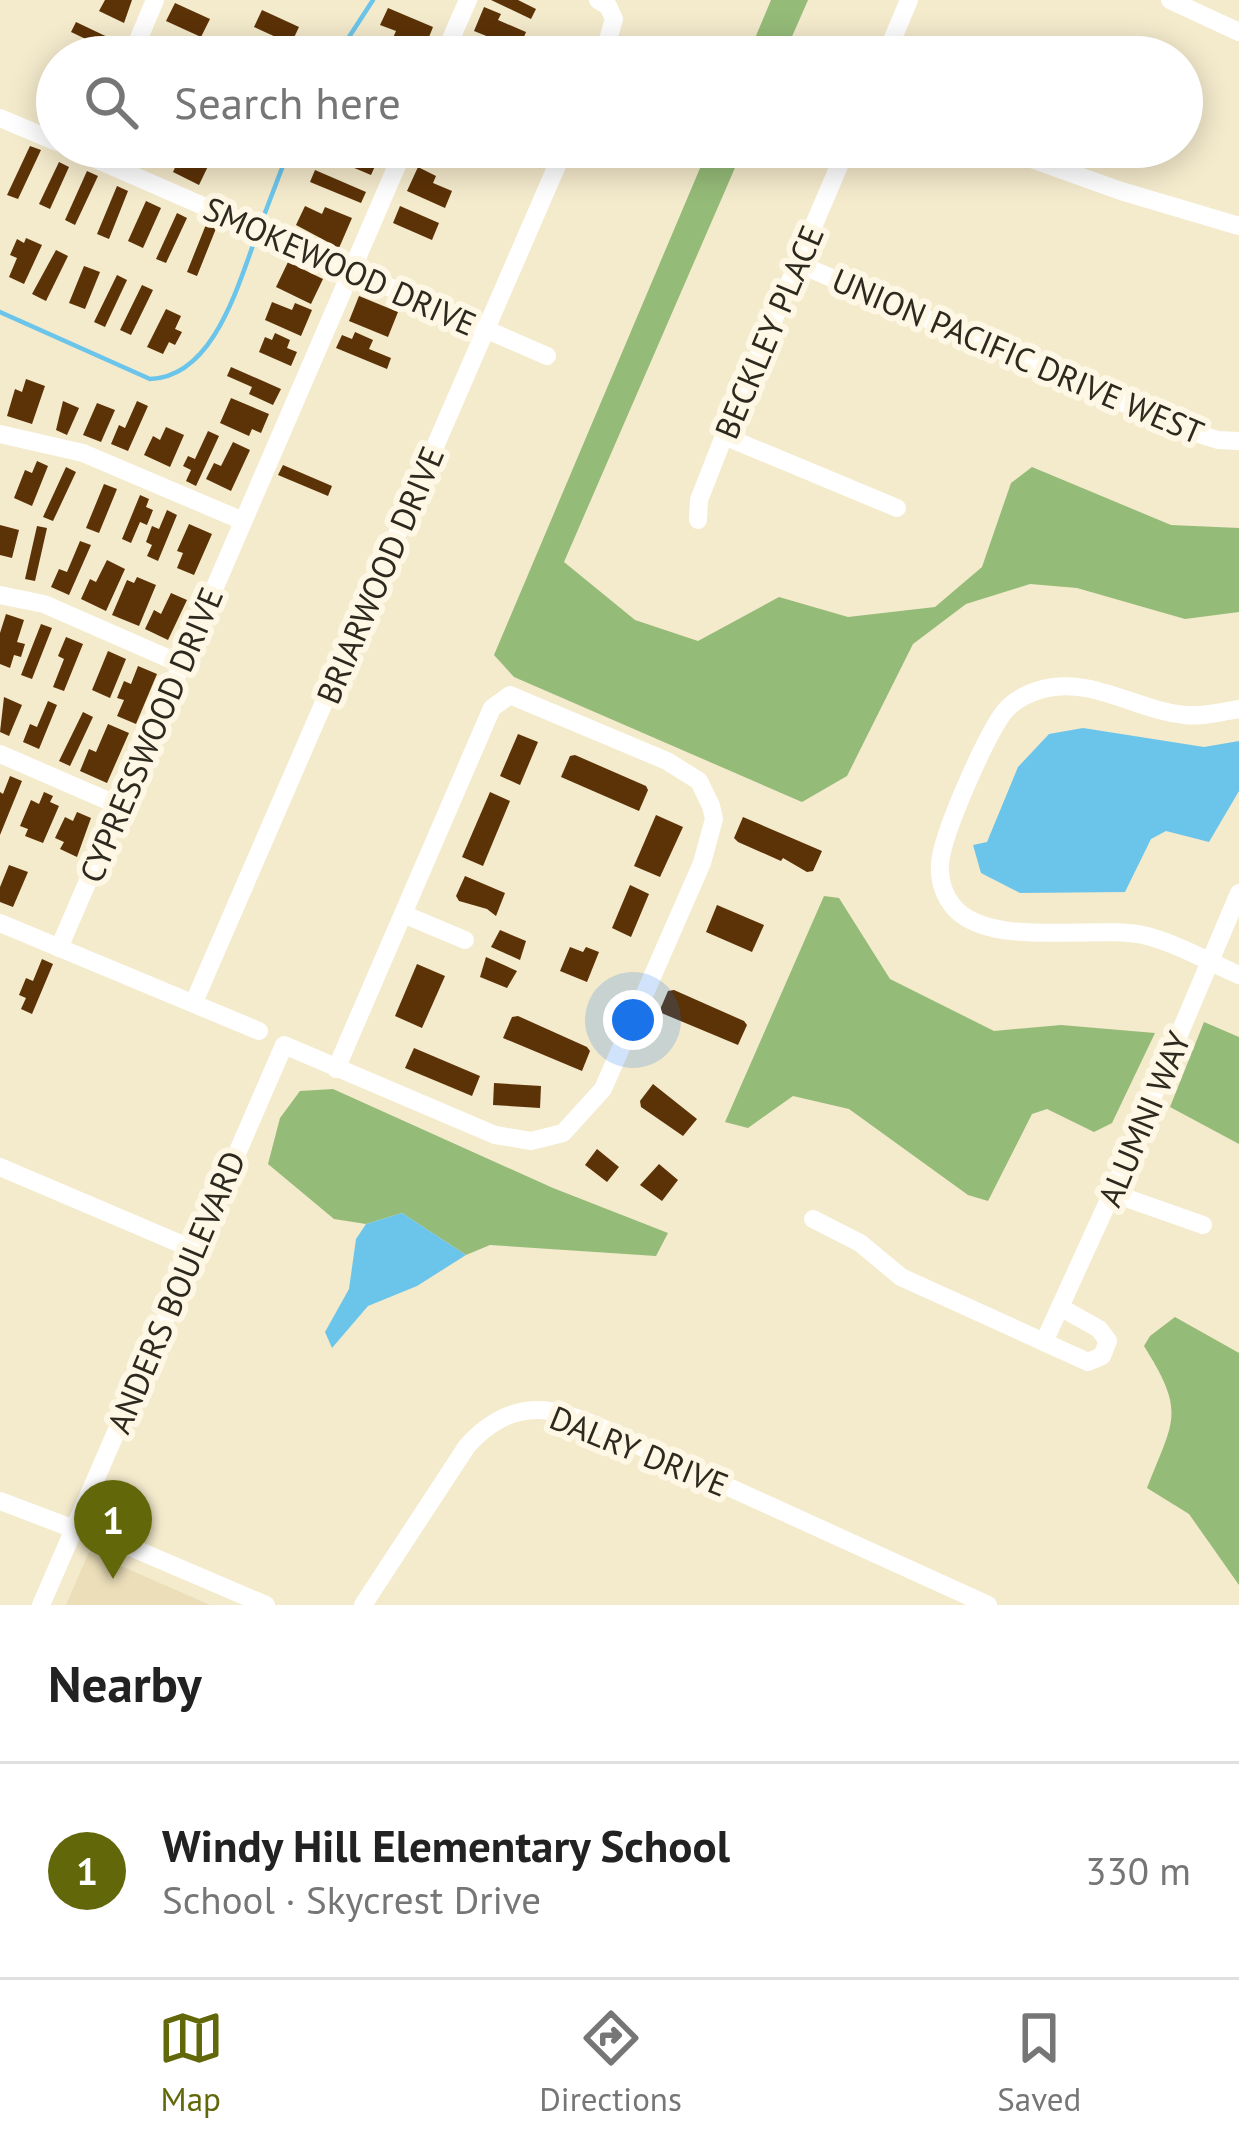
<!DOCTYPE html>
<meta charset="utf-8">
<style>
:root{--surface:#fff;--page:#f2f2f2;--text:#222;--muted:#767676;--line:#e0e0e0;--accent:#626809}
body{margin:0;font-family:"PT Sans",sans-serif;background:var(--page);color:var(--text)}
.you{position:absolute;left:633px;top:1020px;width:42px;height:42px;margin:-30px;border:9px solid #fff;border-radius:50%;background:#1a73e8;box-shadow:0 0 0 18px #1a73e833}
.badge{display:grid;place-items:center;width:78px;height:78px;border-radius:50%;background:var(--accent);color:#fff;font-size:39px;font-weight:700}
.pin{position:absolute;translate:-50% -99px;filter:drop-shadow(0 3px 6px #0008)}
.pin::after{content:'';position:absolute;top:63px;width:42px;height:36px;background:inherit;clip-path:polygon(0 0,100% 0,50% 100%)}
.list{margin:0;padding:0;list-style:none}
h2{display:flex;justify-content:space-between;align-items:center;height:156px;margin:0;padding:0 48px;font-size:51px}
h2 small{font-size:39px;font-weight:400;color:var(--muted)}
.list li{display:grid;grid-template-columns:78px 1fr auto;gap:36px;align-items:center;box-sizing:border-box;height:216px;padding:0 48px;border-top:3px solid var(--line)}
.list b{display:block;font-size:45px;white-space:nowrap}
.list p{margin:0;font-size:39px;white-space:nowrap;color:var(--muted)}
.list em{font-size:39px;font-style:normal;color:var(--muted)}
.icon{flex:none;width:66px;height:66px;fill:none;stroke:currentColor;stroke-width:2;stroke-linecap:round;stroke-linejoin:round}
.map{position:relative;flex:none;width:1239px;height:1605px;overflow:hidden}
.search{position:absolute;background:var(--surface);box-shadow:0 6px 30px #0003;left:36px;right:36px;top:36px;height:132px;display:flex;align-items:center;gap:30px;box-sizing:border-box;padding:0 42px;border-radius:66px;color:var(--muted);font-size:45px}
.sheet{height:372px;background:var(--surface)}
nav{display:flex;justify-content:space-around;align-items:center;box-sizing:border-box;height:168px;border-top:3px solid var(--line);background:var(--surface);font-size:33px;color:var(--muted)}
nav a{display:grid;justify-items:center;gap:6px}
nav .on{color:var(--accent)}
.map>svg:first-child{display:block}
</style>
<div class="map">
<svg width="1239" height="1605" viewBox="0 0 1239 1605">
<rect width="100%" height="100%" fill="#f4eacc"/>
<polygon fill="#ebdeb9" points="89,1552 210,1605 66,1605"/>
<g fill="#95bb78">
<polygon points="771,0 808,0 783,57 747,57"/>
<polygon points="709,147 744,147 564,562 635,620 698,641 779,597 848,617 935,607 982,567 1011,483 1032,467 1171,525 1239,528 1239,612 1185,619 1077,588 1030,584 966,604 913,644 847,776 802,802 514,677 494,655"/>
<polygon points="824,896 839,898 890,979 994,1031 1061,1025 1155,1033 1112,1123 1094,1132 1047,1109 1032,1114 988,1201 968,1195 849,1109 793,1096 748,1128 725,1122"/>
<polygon points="1204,1022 1239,1037 1239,1144 1170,1107"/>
<polygon points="333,1089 553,1188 668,1233 656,1256 490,1245 466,1255 402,1213 366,1224 334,1219 268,1164 280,1118 300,1091"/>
<path d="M1175,1317L1239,1353V1585L1189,1514L1147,1488C1174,1419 1186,1413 1144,1346L1150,1336Z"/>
</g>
<g fill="#6bc5ea">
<polygon points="1083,728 1204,747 1239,741 1239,791 1209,842 1166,831 1151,839 1125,892 1020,893 981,873 973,845 987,842 1018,767 1049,734"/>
<polygon points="402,1213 466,1255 417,1286 368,1306 332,1348 325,1332 349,1289 356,1239 366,1224"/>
</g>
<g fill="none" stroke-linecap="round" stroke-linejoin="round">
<g stroke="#6bc5ea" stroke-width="4.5">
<polyline points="336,57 373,0"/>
<polyline points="260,226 290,147"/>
<path d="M0,312L150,379C213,377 237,288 256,237"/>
</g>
</g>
<g fill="#5c3207">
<polygon points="105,0 132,0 124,23 99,11"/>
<polygon points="491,0 518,0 536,9 531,19"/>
<polygon points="175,3 210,19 201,37 166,21"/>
<polygon points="484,7 501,14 498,20 526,32 519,49 474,31"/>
<polygon points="388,8 433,27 423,52 392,40 396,31 380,25"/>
<polygon points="262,10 299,27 291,44 254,27"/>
<polygon points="76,22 118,42 113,52 71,32"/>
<polygon points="160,36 190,49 186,57 151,57"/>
<polygon points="245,40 278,53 276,57 239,56"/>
<polygon points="30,146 41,150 18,199 7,195"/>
<polygon points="324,147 376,164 371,175 321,154"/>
<polygon points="184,148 211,160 199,185 173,172"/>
<polygon points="59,162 69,167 50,209 39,204"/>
<polygon points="418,167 436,176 433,183 452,191 445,208 407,191"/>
<polygon points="315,170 366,192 361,203 310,182"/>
<polygon points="87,171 98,176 75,225 65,220"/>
<polygon points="117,186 128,191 109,239 97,234"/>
<polygon points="146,201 161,208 143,248 128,241"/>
<polygon points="305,206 322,214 325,207 352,218 339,248 296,225"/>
<polygon points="400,206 439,223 432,240 393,223"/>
<polygon points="177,213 187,218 166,263 156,259"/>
<polygon points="207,222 217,226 197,276 187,272"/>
<polygon points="26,238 42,245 24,284 9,277 17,258 10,255 17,239 24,243"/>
<polygon points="56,250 68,256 46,301 32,294"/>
<polygon points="288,262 323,279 311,304 276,287"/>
<polygon points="84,266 100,272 85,309 69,303"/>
<polygon points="117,275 127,280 105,327 94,322"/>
<polygon points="142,285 153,290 131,335 120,330"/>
<polygon points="359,296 398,312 388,337 349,321"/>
<polygon points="272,302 292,310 295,303 312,310 301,336 265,320"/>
<polygon points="166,309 181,316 175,329 182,332 175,345 169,342 163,354 147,347"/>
<polygon points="355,332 373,340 369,349 391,358 387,369 336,348 342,335 352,339"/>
<polygon points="275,333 290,340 287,348 297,352 291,366 259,352 265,337 272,340"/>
<polygon points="231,367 281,389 273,405 249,394 252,387 227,376"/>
<polygon points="26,379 45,386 32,424 7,416 15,389 22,392"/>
<polygon points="231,398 269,414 261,433 252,429 249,436 220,423"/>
<polygon points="63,401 79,408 67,435 56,430"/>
<polygon points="137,401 148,406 128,451 111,444 119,425 125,428"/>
<polygon points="97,403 115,410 101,442 83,435"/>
<polygon points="166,427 184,435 170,467 144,455 153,436 160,440"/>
<polygon points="208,431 219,436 196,486 186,481 191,470 183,466 188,456 195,459"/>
<polygon points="233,442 250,450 231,491 206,479 214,463 221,466"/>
<polygon points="37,461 48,466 32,506 14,498 25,470 32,473"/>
<polygon points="283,465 332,486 328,496 278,475"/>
<polygon points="66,467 76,472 53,521 43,517"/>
<polygon points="104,484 117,489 99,533 86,528"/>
<polygon points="140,495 149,499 146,507 153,510 147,525 140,522 131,543 122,539"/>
<polygon points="167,510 177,515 158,561 147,556 152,545 146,542 152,526 159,529"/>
<polygon points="189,524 212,534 194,575 177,568 183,553 177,551"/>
<polygon points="0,525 19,530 12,558 0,555"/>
<polygon points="37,526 47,528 35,581 25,579"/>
<polygon points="80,541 91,545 69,595 51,587 59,569 67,572"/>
<polygon points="107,560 125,569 106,611 81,599 90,579 96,582"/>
<polygon points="137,577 156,585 139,626 112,615 127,580 134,583"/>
<polygon points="171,593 187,600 168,640 145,629 154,610 161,614"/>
<polygon points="6,614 24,620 17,642 25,644 21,657 14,655 10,668 0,664 0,633"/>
<polygon points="41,624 52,628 32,679 21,675"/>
<polygon points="66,637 83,644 64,691 53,687 64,659 58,656"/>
<polygon points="108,651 126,659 110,698 92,690"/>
<polygon points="138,666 157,674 136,724 117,716 124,700 117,698 124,681 131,684"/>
<polygon points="4,697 22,705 9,736 0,732"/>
<polygon points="48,701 57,705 39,749 23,742 30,724 37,727"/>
<polygon points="83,712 93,717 70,766 59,761"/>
<polygon points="108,724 129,733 107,783 80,771 89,749 96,752"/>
<polygon points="518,734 538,742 520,785 500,776"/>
<polygon points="575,755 646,786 648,790 639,811 561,777 570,756"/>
<polygon points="10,776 22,781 0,835 0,792 3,794"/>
<polygon points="44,792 53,796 50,802 59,806 43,843 25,836 28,829 20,826 31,800 39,804"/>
<polygon points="490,792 510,801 483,866 462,857"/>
<polygon points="77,812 91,818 77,857 60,849 64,842 55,838 65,817 73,821"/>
<polygon points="656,815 683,827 660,877 634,866"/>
<polygon points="743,817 822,851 813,871 807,872 783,858 781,861 738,842 734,838"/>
<polygon points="9,865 28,872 13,907 0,902 0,887"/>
<polygon points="465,876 505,893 496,916 487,909 459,901 456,896"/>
<polygon points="630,885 649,894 631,937 612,928"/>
<polygon points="717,905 764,925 752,952 706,932"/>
<polygon points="500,930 526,941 520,960 491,947"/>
<polygon points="570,947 583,952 586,947 599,952 587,982 560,971"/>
<polygon points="486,957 517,971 507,988 480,977"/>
<polygon points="42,959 53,964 32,1014 21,1009 26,998 19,995 26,978 33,981"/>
<polygon points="417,964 445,976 422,1028 395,1016"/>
<polygon points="674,990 744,1021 747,1025 738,1045 659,1012 668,991"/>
<polygon points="518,1016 587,1047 590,1051 582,1071 503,1038 512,1017"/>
<polygon points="414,1048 480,1076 472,1096 405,1068"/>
<polygon points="494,1083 541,1086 540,1108 493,1105"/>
<polygon points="653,1084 697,1119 683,1136 641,1107 640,1101"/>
<polygon points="597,1149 619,1167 607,1182 585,1165"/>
<polygon points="659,1164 678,1180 662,1201 640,1185"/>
</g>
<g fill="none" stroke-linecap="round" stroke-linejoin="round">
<g stroke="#fff" stroke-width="18">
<polyline points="598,0 608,6 614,19 603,57"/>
<polyline points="1170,0 1239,32"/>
<polyline points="131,57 155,0"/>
<polyline points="443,57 468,0"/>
<polyline points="885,57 909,0"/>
<polyline points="0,118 57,142"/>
<polyline points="68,147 547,356"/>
<polyline points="998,147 1121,191 1239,226"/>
<polyline points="799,264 1186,430 1218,440 1239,441"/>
<polyline points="0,434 83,453 243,521"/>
<polyline points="724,436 897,508"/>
<polyline points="698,520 699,500 724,436 847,147"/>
<polyline points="0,595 44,604 181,664"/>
<path d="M1239,709C1221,712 1203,717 1185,715C1138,711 1091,676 1043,689C1028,693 1014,700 1004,712C985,738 943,832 940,863C939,878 943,893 952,905C987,951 1098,923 1147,936C1178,944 1209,962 1239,975"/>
<polyline points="0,754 120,806"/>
<polyline points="403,914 465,940"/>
<polyline points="0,923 259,1031"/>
<polyline points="59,948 405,147"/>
<polyline points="194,1002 565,147"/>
<polyline points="0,1167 195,1250"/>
<polyline points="1112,1193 1203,1225"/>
<polyline points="813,1219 860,1243 901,1277 1088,1362 1102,1356 1108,1341 1099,1329 1060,1307"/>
<polyline points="1044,1342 1112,1193 1239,893"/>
<polyline points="0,1501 74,1529 88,1529 266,1605"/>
<polyline points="41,1605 284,1045 495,1135 531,1141 563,1133 603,1089 702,863 714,819 711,806 699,781 667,761 510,695 492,708 336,1069"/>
<path d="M363,1605L467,1446C486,1425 508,1410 538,1410C575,1410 633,1444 667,1459C774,1508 881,1556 988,1605"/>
</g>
</g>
<g text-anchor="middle" stroke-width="12" stroke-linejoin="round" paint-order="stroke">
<g font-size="33" fill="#2d291e" stroke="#fef7e5">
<text transform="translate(340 266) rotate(24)" y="12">SMOKEWOOD DRIVE</text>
<text transform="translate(769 332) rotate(-67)" y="12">BECKLEY PLACE</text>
<text transform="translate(1018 356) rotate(23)" y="12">UNION PACIFIC DRIVE WEST</text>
<text transform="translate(380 575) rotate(-67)" y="12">BRIARWOOD DRIVE</text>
<text transform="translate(151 735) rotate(-67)" y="12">CYPRESSWOOD DRIVE</text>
<text transform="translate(1144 1119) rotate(-67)" y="12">ALUMNI WAY</text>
<text transform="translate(176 1292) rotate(-67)" y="12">ANDERS BOULEVARD</text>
<text transform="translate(639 1451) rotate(22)" y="12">DALRY DRIVE</text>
</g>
</g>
</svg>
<div class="you"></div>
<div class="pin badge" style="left:113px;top:1579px">1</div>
<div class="search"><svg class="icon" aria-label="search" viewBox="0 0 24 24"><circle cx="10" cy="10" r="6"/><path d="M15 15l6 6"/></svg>Search here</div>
</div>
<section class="sheet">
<h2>Nearby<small></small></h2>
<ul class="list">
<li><span class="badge">1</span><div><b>Windy Hill Elementary School</b><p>School · Skycrest Drive</p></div><em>330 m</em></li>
</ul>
</section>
<nav>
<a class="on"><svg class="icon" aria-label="map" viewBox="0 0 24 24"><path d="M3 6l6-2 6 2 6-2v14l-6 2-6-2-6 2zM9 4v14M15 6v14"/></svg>Map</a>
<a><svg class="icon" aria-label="directions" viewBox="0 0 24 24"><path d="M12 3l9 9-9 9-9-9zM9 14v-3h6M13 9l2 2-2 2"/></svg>Directions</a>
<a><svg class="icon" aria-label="saved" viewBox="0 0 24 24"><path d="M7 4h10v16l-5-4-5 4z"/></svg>Saved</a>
</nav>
